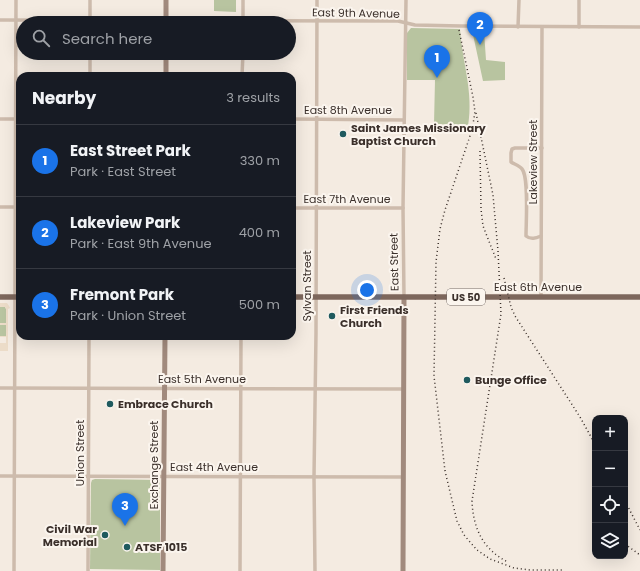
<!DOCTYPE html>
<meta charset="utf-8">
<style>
:root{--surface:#171b24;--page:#20242c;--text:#f1f3f6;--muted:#9ea1a6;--line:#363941;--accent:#1a73e8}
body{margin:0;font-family:Poppins,sans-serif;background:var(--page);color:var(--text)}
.controls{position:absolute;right:12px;bottom:12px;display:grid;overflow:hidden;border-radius:8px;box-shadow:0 4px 16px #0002}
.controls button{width:36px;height:36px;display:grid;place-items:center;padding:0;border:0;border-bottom:1px solid var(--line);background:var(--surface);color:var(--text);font:20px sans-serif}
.you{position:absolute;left:367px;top:290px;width:14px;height:14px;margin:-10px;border:3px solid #fff;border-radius:50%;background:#1a73e8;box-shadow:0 0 0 6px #1a73e833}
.badge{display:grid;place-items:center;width:26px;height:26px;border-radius:50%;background:var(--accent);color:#fff;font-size:13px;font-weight:700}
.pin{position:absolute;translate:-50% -33px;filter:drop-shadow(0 1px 2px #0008)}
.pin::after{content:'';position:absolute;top:21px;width:14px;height:12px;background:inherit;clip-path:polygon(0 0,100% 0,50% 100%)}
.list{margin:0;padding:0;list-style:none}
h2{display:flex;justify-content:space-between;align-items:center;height:52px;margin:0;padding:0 16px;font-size:17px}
h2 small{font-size:13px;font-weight:400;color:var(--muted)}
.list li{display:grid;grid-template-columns:26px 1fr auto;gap:12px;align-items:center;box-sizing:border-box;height:72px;padding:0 16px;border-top:1px solid var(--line)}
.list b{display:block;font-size:15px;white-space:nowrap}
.list p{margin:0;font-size:13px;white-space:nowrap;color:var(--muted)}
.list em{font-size:13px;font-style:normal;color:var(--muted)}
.icon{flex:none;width:22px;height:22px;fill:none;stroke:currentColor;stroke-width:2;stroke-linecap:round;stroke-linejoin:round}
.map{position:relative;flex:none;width:640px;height:571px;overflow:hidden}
.search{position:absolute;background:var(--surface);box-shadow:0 4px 16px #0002;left:16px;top:16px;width:280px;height:44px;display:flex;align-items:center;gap:10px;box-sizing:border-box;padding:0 14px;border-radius:22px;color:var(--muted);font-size:15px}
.panel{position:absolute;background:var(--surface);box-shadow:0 4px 16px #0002;left:16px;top:72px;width:280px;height:268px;border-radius:12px}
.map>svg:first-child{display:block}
</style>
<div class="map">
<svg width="640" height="571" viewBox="0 0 640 571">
<rect width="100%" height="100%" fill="#f4ebe1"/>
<g fill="#b8c4a0">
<polygon points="214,0 236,0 236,12 214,11"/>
<path d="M411,28L460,29C462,62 474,92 468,126L434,124L435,80H407V33Z"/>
<polygon points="472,30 484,31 486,60 505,62 505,80 483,81"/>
<polygon points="0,307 5,307 6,309 6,323 0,323"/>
<rect x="0" y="325" width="6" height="11"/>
<polygon points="95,479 160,480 160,570 90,569 91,483 92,480"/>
</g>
<polygon fill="#ecdcc8" points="0,303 7,303 9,306 10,308 8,309 8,351 0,351 0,343 6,343 6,337 0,337 0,336 6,336 6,325 0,325 0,323 6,323 6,309 5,307 0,307"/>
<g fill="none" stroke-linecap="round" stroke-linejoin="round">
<g stroke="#cdbbac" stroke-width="3.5">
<polyline points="0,20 398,21 415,25 461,26 640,27"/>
<polyline points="243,22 243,0"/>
<polyline points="90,23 90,0"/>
<polyline points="518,27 519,0"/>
<polyline points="579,27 579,0"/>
<polyline points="90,53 90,76"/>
<polyline points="242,76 243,53"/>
<polyline points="0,119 20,119"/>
<polyline points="292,119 404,120"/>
<polyline points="0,207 20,207"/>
<polyline points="292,208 403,208"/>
<path d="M541,236C536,238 531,240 526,236C526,223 529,177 522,169C520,166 514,164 511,162V153L512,149L515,148H542"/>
<polyline points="404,297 403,208 406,0"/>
<polyline points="541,297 542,27"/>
<polyline points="0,388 404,389"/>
<polyline points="0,476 403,477"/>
<polyline points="14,571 16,0"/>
<polyline points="88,571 89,336"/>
<polyline points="240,571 241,336"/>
<polyline points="315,571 314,477 316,333 317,0"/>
</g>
<g stroke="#a18a7d" stroke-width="5">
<polyline points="166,23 166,0"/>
<polyline points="166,53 166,76"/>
<polyline points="163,571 165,336"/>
<polyline points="403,571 404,297"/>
</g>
<g stroke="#7d675c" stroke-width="5.5">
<polyline points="0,297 20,297"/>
<polyline points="292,297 640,297"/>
</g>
<g stroke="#3b302b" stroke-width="1.5" stroke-dasharray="1 3" stroke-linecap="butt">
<polyline points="459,30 473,97 475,112 472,130 445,210 440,229 436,262 434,376 445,471 457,521 464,535 477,550 490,559 514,568 530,570 562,570"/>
<path d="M476,113L493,195L498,251L501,314L472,501C473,528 483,550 508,562"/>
<polyline points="480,151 481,209 483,226 496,259"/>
<polyline points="504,278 511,307 515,316 580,417 595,444"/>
<polyline points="625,501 640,530"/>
<polyline points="625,544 640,555"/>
</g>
</g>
<g fill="#1f5a5e" stroke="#fbf5ee" stroke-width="1.5">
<circle cx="343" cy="134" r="4"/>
<circle cx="332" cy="316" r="4"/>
<circle cx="467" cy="380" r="4"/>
<circle cx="110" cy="404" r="4"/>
<circle cx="105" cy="535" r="4"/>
<circle cx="127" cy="547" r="4"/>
</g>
<g text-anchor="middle" stroke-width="4" stroke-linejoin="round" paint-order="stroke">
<rect fill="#fbf5ee" stroke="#756b66" stroke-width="1" x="447" y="289" width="38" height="16" rx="3"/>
<g font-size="10" font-weight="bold" fill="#3b302b">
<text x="466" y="301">US 50</text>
</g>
<g font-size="11" fill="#3b302b" stroke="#fbf5ee">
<text transform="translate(356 13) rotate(1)" y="4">East 9th Avenue</text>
<text x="348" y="114">East 8th Avenue</text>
<text transform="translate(533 162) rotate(-90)" y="4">Lakeview Street</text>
<text x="347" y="203">East 7th Avenue</text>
<text transform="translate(394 262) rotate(-91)" y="4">East Street</text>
<text transform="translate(307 286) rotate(-90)" y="4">Sylvan Street</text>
<text x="538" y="291">East 6th Avenue</text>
<text x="202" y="383">East 5th Avenue</text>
<text transform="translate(80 453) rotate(-90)" y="4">Union Street</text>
<text transform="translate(154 465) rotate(-90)" y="4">Exchange Street</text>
<text x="214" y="471">East 4th Avenue</text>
</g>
<g font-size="11" font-weight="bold" fill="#3b302b" stroke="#fbf5ee" text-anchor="start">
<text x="351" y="132">Saint James Missionary<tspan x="351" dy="13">Baptist Church</tspan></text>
<text x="340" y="314">First Friends<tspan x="340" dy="13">Church</tspan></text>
<text x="475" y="384">Bunge Office</text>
<text x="118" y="408">Embrace Church</text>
<text x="97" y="533" text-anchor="end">Civil War<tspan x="97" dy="13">Memorial</tspan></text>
<text x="135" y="551">ATSF 1015</text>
</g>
</g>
</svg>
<div class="controls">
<button>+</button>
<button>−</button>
<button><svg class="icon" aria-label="locate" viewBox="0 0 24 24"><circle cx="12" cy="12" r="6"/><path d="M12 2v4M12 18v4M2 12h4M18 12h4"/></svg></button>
<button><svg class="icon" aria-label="layers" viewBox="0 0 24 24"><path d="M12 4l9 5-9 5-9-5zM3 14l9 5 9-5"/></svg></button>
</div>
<div class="you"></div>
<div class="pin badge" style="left:437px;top:78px">1</div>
<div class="pin badge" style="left:480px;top:45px">2</div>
<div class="pin badge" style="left:125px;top:526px">3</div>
<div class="search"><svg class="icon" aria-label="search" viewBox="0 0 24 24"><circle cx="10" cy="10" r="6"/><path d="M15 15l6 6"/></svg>Search here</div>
<section class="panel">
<h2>Nearby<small>3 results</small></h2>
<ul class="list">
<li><span class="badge">1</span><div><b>East Street Park</b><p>Park · East Street</p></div><em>330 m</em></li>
<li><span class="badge">2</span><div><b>Lakeview Park</b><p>Park · East 9th Avenue</p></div><em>400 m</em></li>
<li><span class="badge">3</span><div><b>Fremont Park</b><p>Park · Union Street</p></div><em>500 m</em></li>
</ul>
</section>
</div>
